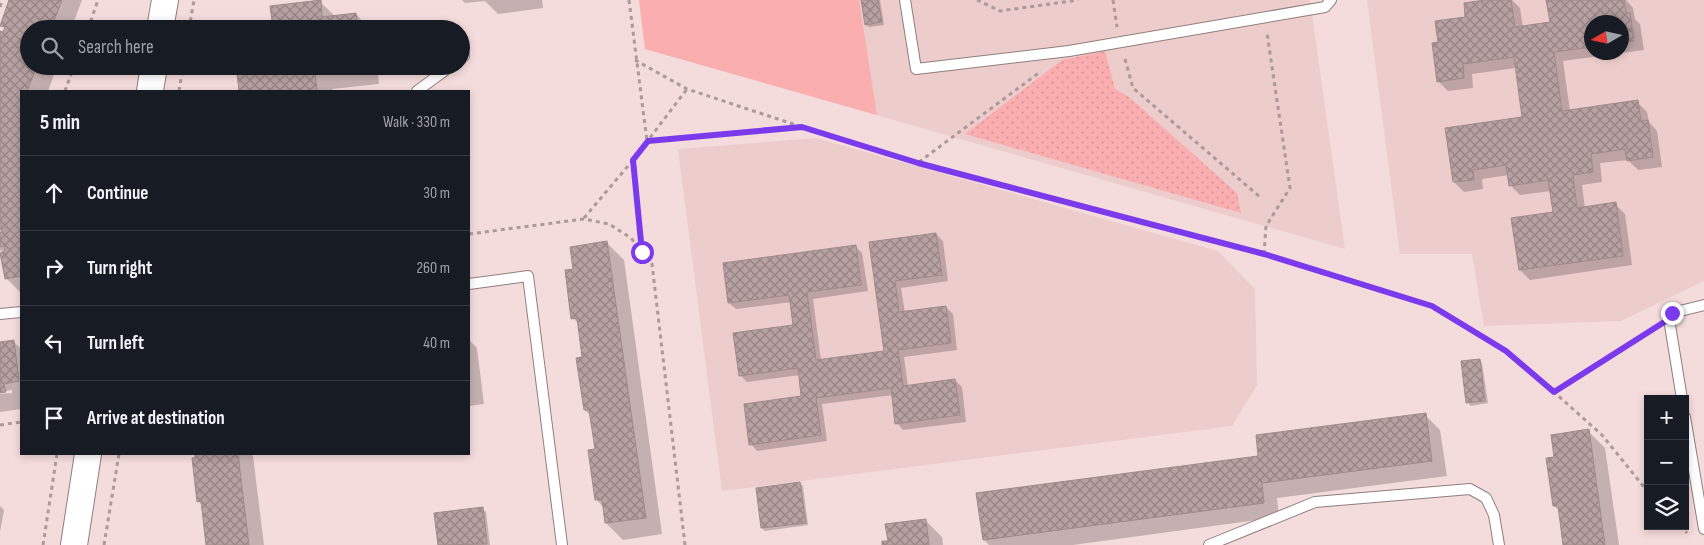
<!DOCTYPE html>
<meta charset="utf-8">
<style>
:root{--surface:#171b24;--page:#20242c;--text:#f1f3f6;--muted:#9ea1a6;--line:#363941}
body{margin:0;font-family:"Sofia Sans Condensed",sans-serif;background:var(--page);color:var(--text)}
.controls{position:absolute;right:15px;bottom:15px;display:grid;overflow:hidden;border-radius:0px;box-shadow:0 2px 8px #0003}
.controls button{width:45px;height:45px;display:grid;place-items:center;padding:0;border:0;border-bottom:1px solid var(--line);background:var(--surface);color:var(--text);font:25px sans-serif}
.compass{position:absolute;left:1584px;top:15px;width:45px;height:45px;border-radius:50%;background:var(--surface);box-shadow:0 2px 8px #0003;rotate:261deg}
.stop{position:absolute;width:15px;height:15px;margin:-11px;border:4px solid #7c3aed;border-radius:50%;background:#fff}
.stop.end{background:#7c3aed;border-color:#fff;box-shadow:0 1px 5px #0008}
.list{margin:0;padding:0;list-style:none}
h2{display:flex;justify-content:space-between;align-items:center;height:65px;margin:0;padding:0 20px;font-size:21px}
h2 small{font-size:16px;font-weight:400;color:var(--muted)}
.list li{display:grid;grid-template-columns:32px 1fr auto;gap:15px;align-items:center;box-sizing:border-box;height:75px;padding:0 20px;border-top:1px solid var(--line)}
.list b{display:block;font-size:19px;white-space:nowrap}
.list em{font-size:16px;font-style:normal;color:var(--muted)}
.icon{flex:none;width:28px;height:28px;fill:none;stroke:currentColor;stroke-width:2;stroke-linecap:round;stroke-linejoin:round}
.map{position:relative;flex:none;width:1704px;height:545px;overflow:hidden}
.search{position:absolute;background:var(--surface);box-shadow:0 2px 8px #0003;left:20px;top:20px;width:450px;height:55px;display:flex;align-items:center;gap:12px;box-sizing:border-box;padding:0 18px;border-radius:28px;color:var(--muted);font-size:19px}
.panel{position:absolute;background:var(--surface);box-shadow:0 2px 8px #0003;left:20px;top:90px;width:450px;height:365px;border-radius:0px}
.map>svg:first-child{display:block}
</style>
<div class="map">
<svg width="1704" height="545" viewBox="0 0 1704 545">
<defs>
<pattern id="park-dots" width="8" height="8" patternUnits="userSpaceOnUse" patternTransform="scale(1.25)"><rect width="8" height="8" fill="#faaeb0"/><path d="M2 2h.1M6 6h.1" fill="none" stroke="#d69597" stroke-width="1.8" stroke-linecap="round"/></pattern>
<pattern id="building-cross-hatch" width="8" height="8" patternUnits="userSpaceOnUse" patternTransform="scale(1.25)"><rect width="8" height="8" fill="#b8a1a2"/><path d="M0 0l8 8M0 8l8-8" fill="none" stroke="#968383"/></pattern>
</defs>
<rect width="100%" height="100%" fill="#f5dcdc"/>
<g fill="#edcccc" fill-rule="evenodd">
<polygon points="639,0 1310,0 1345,249 645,49"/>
<path d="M1367,0H1704V281L1621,321L1484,326L1472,254H1400ZM1592,22H1622V52H1592Z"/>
<polygon points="816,138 1218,251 1255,289 1257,385 1232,426 722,491 678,149"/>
</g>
<polygon fill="#faaeb0" points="639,0 859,0 877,115 645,49"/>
<polygon fill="url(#park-dots)" points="1105,51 1115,89 1129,97 1237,193 1241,213 965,134 1062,60"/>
<g fill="#0003" fill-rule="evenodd">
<polygon points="11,0 82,0 71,29 29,29 29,66 57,66 48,91 21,91 21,293 6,278 3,254 0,250 0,233 3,233 0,230 0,33 4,34 6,29 2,25"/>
<polygon points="462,0 542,0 543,8 498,14 485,1 465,3"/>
<polygon points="862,0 880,0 884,25 869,27 866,24"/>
<path d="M1494,0H1512L1520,8L1523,27L1551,23L1548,0H1626L1633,8L1635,19L1640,24L1644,50L1563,61L1570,111L1637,102L1647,112L1649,122L1657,131L1662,167L1638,170L1628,160L1600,163L1602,182L1582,185L1585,208L1615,204L1625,214L1632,265L1530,280L1520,270L1554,213L1551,191L1520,195L1510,185L1509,175L1482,179L1483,189L1464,192L1454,182L1523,118L1516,68L1472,74L1473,88L1448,91L1438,81L1439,43L1467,18ZM1592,22H1622V52H1592Z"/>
<polygon points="320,2 335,16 356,14 370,29 274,29"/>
<polygon points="278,66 377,66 379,84 332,89 332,91 240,91 238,74 279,69"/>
<polygon points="936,234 943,241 948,281 901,288 905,313 946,307 953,314 957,350 904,357 908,387 955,380 962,387 966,422 903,430 897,423 893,395 822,404 827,441 757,451 751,444 803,397 800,375 747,382 740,375 795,326 792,302 736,309 729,303 856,247 862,253 868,291 813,299 821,360 885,352 871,243"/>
<polygon points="607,243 624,260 662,534 623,540 606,523 604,508 597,500 596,450 591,416 585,410 583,358 579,324 573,318 574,270"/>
<polygon points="469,340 477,348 484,404 469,406"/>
<polygon points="14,342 21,349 21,409 0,412 0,394 12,393 12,390 0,392 0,344"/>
<polygon points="1479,360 1482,363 1488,403 1471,406 1468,403"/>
<polygon points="1425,415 1440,430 1447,476 1277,498 1279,517 1073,545 989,545 984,540 1259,457"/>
<polygon points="1588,431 1605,448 1619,545 1565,545 1561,512 1554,506 1556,458"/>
<polygon points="196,454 251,454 253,456 264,545 207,545 202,505 198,501"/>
<polygon points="800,483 803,486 808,525 765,531 762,528 757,489"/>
<polygon points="0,506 4,510 0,532"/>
<polygon points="482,509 486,512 490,545 439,545 435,514"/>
<polygon points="925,520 942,537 943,545 884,545"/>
</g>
<g fill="url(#building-cross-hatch)" stroke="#a08a8a">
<polygon points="9,0 62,0 51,29 29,29 29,66 37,66 27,91 21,91 21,276 5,279 0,253 5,252 4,246 0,247 0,232 2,232 0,227 0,31 3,32 5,27 0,26"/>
<polygon points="321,0 322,17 356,13 358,29 273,29 270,6"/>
<polygon points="861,0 878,0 882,22 865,25"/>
<polygon points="1485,0 1511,0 1515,27 1550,22 1546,0 1624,0 1626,13 1630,13 1634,41 1622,42 1622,22 1592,22 1592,47 1554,52 1562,111 1638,100 1641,121 1648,120 1653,157 1627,161 1625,149 1591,154 1593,172 1573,175 1577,208 1616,202 1623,256 1519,270 1511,218 1553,212 1548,180 1509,186 1506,165 1473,170 1474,180 1453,182 1445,128 1522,117 1514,57 1463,64 1464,78 1437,82 1432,43 1438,42 1435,21 1465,17 1464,3"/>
<polygon points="277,66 362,66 362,67 315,73 317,91 239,91 237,73 277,68"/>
<polygon points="936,233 942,275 895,281 899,312 946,306 951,343 898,350 903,386 955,379 960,415 895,424 891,388 816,398 821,435 749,445 744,404 801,396 798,368 739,376 733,333 793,325 789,295 728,303 723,263 856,245 861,285 807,292 816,360 884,351 869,242"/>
<polygon points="607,241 646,518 605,523 602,500 595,500 588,450 595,449 589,410 584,410 576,358 582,357 577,318 571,319 565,270 573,269 570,247"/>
<polygon points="14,340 19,381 4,384 6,392 0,393 0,342"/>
<polygon points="1480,359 1485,401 1466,403 1461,361"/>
<polygon points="1426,413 1432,461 1262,483 1264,503 983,540 976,493 1258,456 1256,435"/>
<polygon points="1589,429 1605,545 1563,545 1558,506 1553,506 1546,458 1554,457 1551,435"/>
<polygon points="195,454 238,454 249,545 206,545 201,501 197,502 192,458 195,458"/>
<polygon points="800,482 806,523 761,528 756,488"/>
<polygon points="483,507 487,544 438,545 434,513"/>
<polygon points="926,519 929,545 882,545 882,541 888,541 885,524"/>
</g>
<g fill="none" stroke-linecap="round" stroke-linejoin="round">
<g stroke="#927d7d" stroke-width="12">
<g id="service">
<polyline points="905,0 916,69 1069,51 1325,7 1331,0"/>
<polyline points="461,58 464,56"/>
<polyline points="417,91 451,66"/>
<polyline points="469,284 528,276 562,545"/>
<polyline points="0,314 21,312"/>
<polyline points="1682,399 1669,319 1672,313 1704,305"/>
<polyline points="1685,417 1704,529"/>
<polyline points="1209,545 1315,502 1470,489 1486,498 1494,515 1499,545"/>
</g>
</g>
<g stroke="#927d7d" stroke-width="28">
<g id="secondary">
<polyline points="160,29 165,0"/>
<polyline points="150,91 154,66"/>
<polyline points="74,545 88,454"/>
</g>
</g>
<g stroke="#ac9999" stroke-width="3" stroke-dasharray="4 4" stroke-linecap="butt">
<polyline points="629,0 647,141 798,127"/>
<polyline points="977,0 1000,11 1078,0"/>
<polyline points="1113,0 1117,27"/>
<polyline points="0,7 2,0"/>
<polyline points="88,29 98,0"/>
<polyline points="189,29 194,0"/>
<polyline points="1125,59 1133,88 1260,197"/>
<polyline points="635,60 687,89 802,127 918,163 1264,254 1432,306 1505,351 1554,392 1602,435 1648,492"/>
<polyline points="65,91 74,66"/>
<polyline points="179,91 183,66"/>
<polyline points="633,160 642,251"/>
<polyline points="919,162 1040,72"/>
<polyline points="584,218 633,160 687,89"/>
<polyline points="469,234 584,219 609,224 631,238 652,264 685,545"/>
<polyline points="1264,254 1266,226 1290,188 1267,33"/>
<polyline points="1554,392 1653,329"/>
<polyline points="0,425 21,422"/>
<polyline points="1680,526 1687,533"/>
<polyline points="43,545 57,454"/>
<polyline points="104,545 119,454"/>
</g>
<use href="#service" stroke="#fff" stroke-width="10"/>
<use href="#secondary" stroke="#fff" stroke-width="26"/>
</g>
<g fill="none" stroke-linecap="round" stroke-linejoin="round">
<polyline stroke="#7c3aed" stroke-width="6" points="642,252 633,160 648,141 802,127 918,163 1264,254 1432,306 1506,351 1554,392 1669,319 1672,313"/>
</g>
</svg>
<div class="controls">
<button>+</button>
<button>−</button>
<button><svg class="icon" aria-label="layers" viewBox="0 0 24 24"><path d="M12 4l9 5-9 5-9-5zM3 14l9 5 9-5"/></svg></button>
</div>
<svg class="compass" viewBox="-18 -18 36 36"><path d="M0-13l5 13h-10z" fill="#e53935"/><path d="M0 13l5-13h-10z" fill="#9ea1a6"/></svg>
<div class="stop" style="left:642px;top:252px"></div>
<div class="stop end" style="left:1672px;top:313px"></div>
<div class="search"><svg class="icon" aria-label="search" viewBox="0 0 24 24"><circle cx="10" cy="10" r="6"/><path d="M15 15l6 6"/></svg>Search here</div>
<section class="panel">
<h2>5 min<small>Walk · 330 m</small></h2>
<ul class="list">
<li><svg class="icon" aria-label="ahead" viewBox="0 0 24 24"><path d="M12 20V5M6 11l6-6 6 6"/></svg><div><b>Continue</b></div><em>30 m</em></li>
<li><svg class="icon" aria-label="right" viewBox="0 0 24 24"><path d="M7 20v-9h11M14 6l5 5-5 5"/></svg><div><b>Turn right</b></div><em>260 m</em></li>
<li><svg class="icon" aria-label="left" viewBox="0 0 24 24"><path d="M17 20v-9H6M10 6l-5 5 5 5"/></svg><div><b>Turn left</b></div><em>40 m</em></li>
<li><svg class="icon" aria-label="arrive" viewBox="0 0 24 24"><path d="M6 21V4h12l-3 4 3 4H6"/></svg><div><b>Arrive at destination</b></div></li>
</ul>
</section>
</div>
